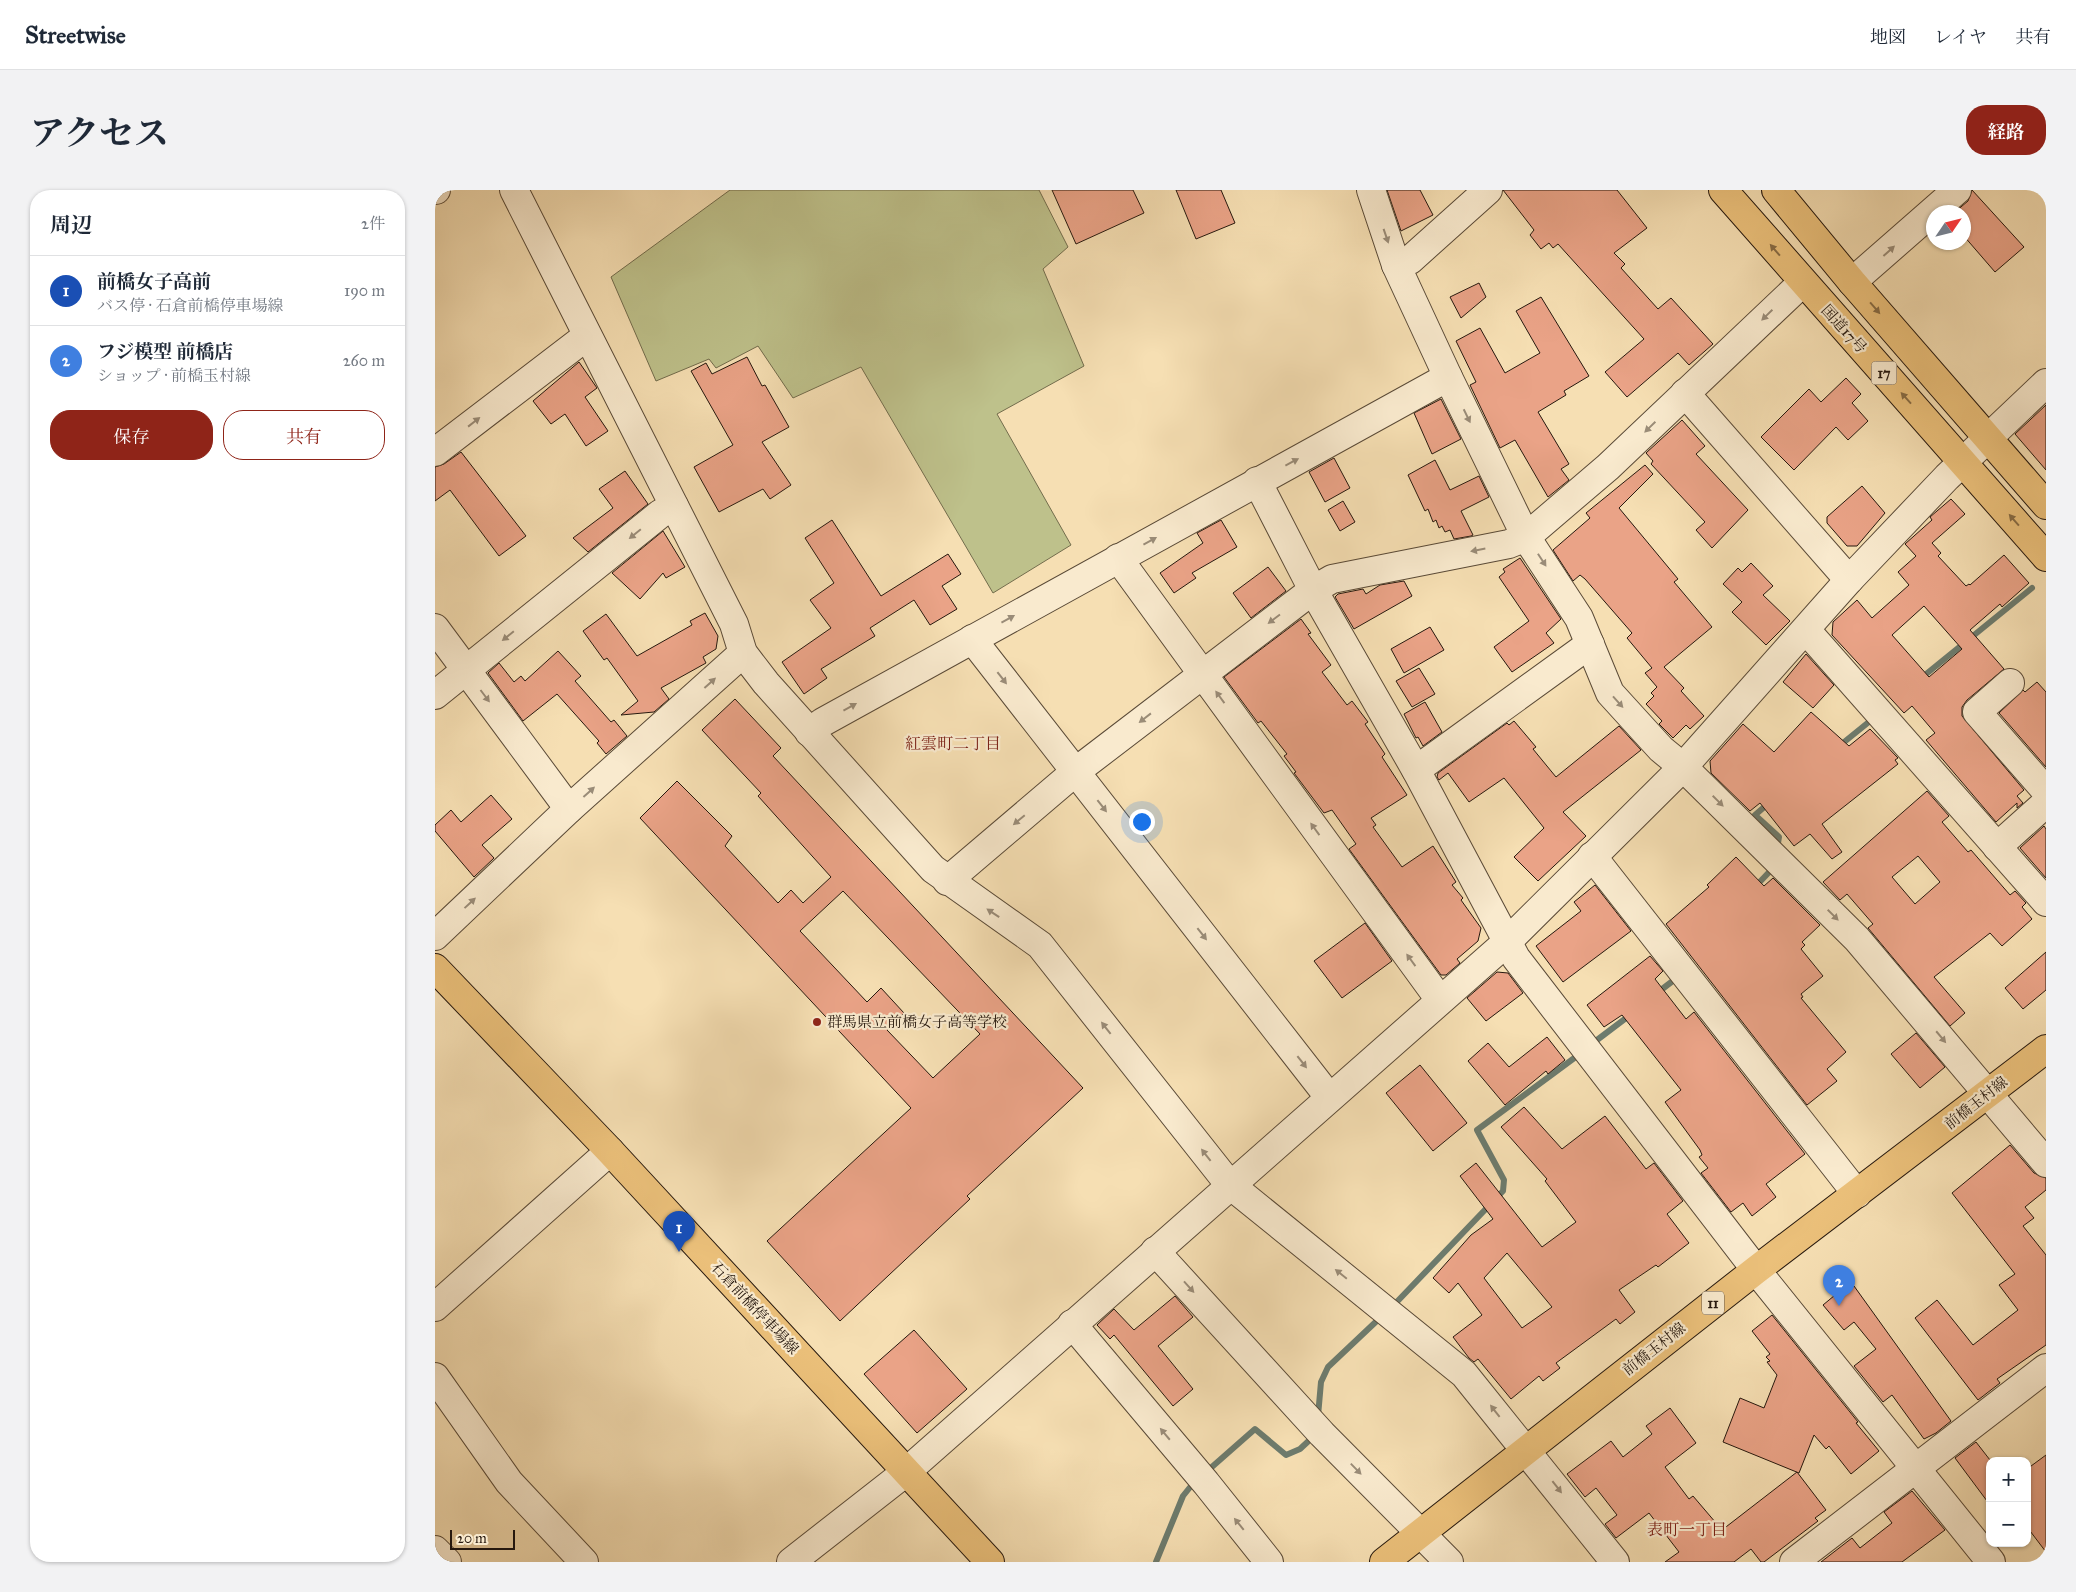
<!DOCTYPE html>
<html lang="ja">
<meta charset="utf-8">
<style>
:root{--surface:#fff;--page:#f2f2f3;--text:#1f2937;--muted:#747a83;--line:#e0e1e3;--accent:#8f2418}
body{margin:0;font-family:"IM FELL Great Primer","Noto Serif JP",serif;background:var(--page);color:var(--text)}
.controls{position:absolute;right:15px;bottom:15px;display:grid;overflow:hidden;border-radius:10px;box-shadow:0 1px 4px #0004}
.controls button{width:45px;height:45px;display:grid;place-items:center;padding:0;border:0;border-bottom:1px solid var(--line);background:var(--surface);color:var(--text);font:25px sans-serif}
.compass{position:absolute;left:1491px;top:15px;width:45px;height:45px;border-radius:50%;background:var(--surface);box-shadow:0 1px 4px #0004;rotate:55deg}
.scale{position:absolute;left:15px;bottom:12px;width:65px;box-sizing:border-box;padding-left:5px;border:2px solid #26180e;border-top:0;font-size:14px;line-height:18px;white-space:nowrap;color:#26180e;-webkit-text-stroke:4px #f9eace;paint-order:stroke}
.you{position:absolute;left:706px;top:631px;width:18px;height:18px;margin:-12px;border:4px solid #fff;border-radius:50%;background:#1a73e8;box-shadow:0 0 0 8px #1a73e833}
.badge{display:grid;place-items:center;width:32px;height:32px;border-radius:50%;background:var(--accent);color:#fff;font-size:16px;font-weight:700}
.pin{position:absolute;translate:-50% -41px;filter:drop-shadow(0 1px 2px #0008)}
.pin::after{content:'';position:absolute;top:26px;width:18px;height:15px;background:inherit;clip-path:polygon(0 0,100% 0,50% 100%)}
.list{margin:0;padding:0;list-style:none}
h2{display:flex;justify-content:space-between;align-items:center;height:65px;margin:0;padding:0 20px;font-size:21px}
h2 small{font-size:16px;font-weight:400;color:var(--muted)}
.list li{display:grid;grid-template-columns:32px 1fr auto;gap:15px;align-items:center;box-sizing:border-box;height:70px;padding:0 20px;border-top:1px solid var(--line)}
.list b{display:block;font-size:19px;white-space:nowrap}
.list p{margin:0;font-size:16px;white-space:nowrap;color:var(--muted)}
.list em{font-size:16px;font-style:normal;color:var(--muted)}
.actions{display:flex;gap:10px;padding:15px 20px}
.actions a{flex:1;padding:11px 0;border:1px solid var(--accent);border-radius:20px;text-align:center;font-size:18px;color:var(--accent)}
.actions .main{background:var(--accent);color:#fff}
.map{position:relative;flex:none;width:1611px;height:1372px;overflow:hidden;border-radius:20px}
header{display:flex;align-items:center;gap:30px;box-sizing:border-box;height:70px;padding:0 25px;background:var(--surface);border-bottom:1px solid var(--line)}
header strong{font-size:24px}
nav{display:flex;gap:28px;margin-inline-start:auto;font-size:18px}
.intro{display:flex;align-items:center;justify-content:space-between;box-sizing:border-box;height:120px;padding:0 30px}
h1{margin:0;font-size:35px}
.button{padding:12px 22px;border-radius:20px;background:var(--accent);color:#fff;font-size:18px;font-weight:700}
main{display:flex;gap:30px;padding:0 30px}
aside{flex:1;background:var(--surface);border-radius:20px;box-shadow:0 1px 4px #0004}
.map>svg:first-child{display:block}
</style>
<header>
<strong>Streetwise</strong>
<nav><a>地図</a><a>レイヤ</a><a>共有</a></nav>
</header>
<div class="intro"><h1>アクセス</h1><a class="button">経路</a></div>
<main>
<aside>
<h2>周辺<small>2件</small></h2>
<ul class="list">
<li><span class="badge" style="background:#1a4fb4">1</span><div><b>前橋女子高前</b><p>バス停 · 石倉前橋停車場線</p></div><em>190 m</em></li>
<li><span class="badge" style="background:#3f7fe0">2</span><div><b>フジ模型 前橋店</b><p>ショップ · 前橋玉村線</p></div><em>260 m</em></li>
</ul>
<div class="actions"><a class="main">保存</a><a>共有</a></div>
</aside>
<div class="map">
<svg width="1611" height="1372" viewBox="0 0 1611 1372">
<rect width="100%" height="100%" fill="#f6dfb3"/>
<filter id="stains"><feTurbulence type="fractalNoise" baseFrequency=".004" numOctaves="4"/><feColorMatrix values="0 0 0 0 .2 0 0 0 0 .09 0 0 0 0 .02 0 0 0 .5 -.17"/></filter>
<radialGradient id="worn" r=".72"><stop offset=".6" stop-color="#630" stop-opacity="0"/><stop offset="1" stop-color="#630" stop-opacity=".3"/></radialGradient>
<polygon fill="#bec18b" stroke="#726c4c" points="295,0 604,0 633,57 608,79 649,176 562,224 636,355 558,403 426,177 358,208 323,156 281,178 274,169 221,191 176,87"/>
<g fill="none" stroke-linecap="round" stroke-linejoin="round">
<g stroke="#6d7b6d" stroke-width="6">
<polyline points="1485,489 1597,398"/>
<polyline points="1403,557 1440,527"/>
<polyline points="1335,612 1320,625 1344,647 1343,653"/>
<polyline points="1320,697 1338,678"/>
<polyline points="1222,803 1239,790"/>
<polyline points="1162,850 1195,825"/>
<polyline points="956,1118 1068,1001 1069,990 1042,940 1142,866"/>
<polyline points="883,1226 886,1192 893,1177 947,1126"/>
<polyline points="770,1283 820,1239 851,1265 865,1259 880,1245"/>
<polyline points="721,1372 748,1306 760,1291"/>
</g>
</g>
<g fill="#eaa387" stroke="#26180e" fill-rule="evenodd">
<polygon points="617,0 698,0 709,23 641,54"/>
<polygon points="741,0 786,0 800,33 761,49"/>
<polygon points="952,0 985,0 998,25 966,41"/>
<polygon points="1068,0 1182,0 1212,38 1179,63 1190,74 1186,78 1223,119 1236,108 1278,154 1254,175 1243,163 1192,207 1170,182 1209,149 1123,54 1118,58 1114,53 1106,59 1095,45 1099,40"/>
<polygon points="1537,0 1589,57 1560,82 1528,45 1528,22 1520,22 1533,11"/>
<polygon points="1044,93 1051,107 1026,128 1015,107"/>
<polygon points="1106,107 1154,186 1129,201 1131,205 1103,222 1134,274 1126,279 1134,290 1113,307 1080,250 1065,258 1035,195 1041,192 1021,151 1045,138 1070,183 1105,163 1081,121"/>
<polygon points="312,167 327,196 330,195 354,237 327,252 356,295 335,309 328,299 284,322 259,277 298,255 256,181 271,173 277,184"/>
<polygon points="144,172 162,198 150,207 173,241 151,256 130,224 116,234 98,211"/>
<polygon points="1411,188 1426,204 1417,213 1433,231 1413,250 1401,237 1359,280 1326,247 1374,199 1386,212"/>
<polygon points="1006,209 1026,249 997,264 979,223"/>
<polygon points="1611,215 1611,280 1580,244"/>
<polygon points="1247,230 1270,256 1261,264 1313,320 1277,358 1261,340 1270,332 1216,274 1218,271 1211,263"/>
<polygon points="26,262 91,346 64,366 15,300 0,311 0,277 9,274"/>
<polygon points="899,268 915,298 890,312 874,282"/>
<polygon points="1000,270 1015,300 1044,286 1054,307 1026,321 1038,345 1036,346 1019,349 1015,340 1010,342 1007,336 1004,338 1001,330 998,332 993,319 990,321 973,285"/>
<polygon points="1210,275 1218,284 1184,318 1243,389 1239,392 1277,437 1229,477 1249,498 1246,501 1269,526 1255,539 1251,535 1238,548 1224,534 1227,531 1211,514 1219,506 1216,503 1222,497 1210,483 1217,478 1192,448 1197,443 1150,389 1145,385 1138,391 1118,360 1155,328 1151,323"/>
<polygon points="190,281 213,314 153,362 138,348 178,318 164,299"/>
<polygon points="1427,296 1450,323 1422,356 1412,356 1392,333 1392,327"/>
<path d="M1516,309L1530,324L1497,353L1506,363L1503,366L1531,396L1534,394L1535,395L1569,365L1594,393L1567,417L1565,414L1535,440L1569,479L1532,510L1527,517V526L1589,600L1582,606L1588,613L1582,618V613L1561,632L1491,550L1500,543L1477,516L1469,523L1397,445L1398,432L1422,410L1437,428L1474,395L1463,382L1481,366L1470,354L1497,330L1495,327ZM1489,416L1527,459L1494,487L1457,445Z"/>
<polygon points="908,311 920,332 905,341 893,320"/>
<polygon points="397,330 446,406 513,364 526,384 507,396 522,419 495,435 479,410 435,438 440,446 386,479 392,488 369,504 347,472 396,438 375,410 399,393 370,348"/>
<polygon points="786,330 802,357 757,383 761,388 739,403 725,383 768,353 762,343"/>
<polygon points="228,341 250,377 231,388 228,383 205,409 177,383"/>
<polygon points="1085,368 1126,429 1111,443 1119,453 1077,482 1059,457 1094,431 1064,387 1070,382 1068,379"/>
<polygon points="1316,373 1338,396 1328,405 1355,431 1331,455 1297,422 1307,412 1288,394 1303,378 1307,382"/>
<polygon points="833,377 851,401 816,428 798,403"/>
<polygon points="969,391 977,406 919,439 900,407 903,404 928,399 931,404 945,395"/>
<polygon points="270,423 283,446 281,459 268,467 271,473 226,498 234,509 219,522 186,525 203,511 172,468 169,470 148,441 171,424 202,466 257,435 255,431"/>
<polygon points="866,429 876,443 873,444 896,475 887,482 912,515 917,511 933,532 930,534 950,564 947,567 972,605 936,628 941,635 938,637 967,677 998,656 1021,692 1017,695 1028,708 1026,710 1046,738 1043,751 1022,769 1025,773 1011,785 1006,785 914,659 921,654 897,620 889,623 859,583 861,582 849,566 852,564 826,531 823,533 789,487"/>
<polygon points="995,437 1009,460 969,483 956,459"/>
<polygon points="123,461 146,486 140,491 176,532 179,530 192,546 171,564 162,553 164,551 122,504 88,531 53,483 64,473 79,492 86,486 90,491"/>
<polygon points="1371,464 1399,495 1378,518 1348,492"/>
<polygon points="984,478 1000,504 977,517 961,491"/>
<polygon points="1602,492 1611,502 1611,577 1564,523 1588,500 1590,502"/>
<path d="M300,509L346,558L338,566L648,898L532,1006L535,1009L405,1131L332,1051L476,918L205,628L242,591L297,646L290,656L343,713L356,700L368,713L396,687L323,606L326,603L267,540ZM408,701L545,844L498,888L452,840L469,823L446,798L432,812L365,741Z"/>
<polygon points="990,512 1007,542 988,556 983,547 981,548 969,524"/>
<polygon points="1376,522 1414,556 1435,539 1463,568 1460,570 1463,574 1387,634 1407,662 1397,669 1375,644 1359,656 1325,613 1315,621 1276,583 1275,571 1308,534 1339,562"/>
<polygon points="1079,531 1101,557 1098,559 1121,587 1184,536 1206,560 1128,622 1151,646 1103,691 1079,667 1109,638 1069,588 1034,612 1013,583 1004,590 1002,587 1003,583 1072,533 1074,535"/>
<path d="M1492,601L1514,626L1507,632L1533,662L1536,660L1575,705L1580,701L1591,713L1587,717L1597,729L1567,756L1555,743L1499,787L1530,823L1515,836L1433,738L1438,734L1412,704L1405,710L1388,692ZM1483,666L1505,692L1480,714L1457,687Z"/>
<polygon points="56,605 77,629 47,655 59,668 39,687 0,641 0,635 16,620 26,632"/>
<polygon points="1609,636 1611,639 1611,688 1585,658"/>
<polygon points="1301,667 1329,696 1338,688 1385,735 1367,752 1370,755 1366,759 1388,786 1366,804 1368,807 1366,808 1411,862 1392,879 1402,891 1372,915 1231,734 1274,697 1272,695"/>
<polygon points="1160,695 1196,741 1128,792 1101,756 1146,721 1139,712"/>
<polygon points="930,733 957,771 907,808 879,771"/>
<polygon points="1611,762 1611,800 1588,819 1570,798"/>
<polygon points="1215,766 1228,781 1220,789 1251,829 1259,822 1370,964 1331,994 1341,1007 1317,1026 1308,1013 1296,1022 1266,983 1273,978 1264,967 1267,965 1265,960 1230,912 1246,900 1187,825 1169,837 1152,815"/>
<polygon points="1062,782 1073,783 1088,803 1051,831 1032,808"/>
<polygon points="1481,843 1510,877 1485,898 1456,864"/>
<polygon points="1112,847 1130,870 1113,884 1111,881 1070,915 1033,871 1053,853 1074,877"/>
<polygon points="985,875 1032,933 998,961 951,903"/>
<path d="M1089,917L1127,959L1170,926L1211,979L1219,973L1248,1011L1232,1024L1254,1053L1223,1077L1221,1075L1184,1100L1200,1122L1185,1134L1181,1129L1121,1173L1125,1178L1108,1191L1104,1186L1076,1209L1043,1169L1039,1172L1034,1168L1018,1147L1047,1125L1023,1093L1014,1103L998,1088L1036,1045L1058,1029L1025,986L1041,973L1107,1057L1141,1032L1110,991L1112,989L1066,937ZM1072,1063L1117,1117L1087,1138L1049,1088Z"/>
<polygon points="1575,955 1599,983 1611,988 1611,1000 1590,1017 1599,1028 1588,1036 1611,1065 1611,1155 1562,1189 1565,1193 1543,1210 1480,1128 1502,1110 1538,1155 1583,1120 1564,1095 1580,1084 1517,1003"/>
<polygon points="1411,1096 1414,1100 1419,1096 1516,1231 1501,1243 1489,1249 1457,1205 1448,1212 1419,1176 1441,1159 1419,1132 1409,1140 1388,1115"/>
<polygon points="740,1106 758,1127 723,1156 758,1199 738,1216 679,1145 675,1149 662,1135 679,1119 699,1140"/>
<polygon points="1337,1125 1423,1232 1421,1233 1444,1261 1416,1284 1394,1256 1391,1259 1379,1245 1364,1283 1288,1252 1305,1208 1329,1218 1342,1185 1332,1172 1335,1171 1331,1167 1335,1164 1317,1141"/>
<polygon points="479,1140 532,1199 482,1243 429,1184"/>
<polygon points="1235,1218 1261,1253 1230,1277 1254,1309 1258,1306 1287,1340 1362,1282 1391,1320 1380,1328 1383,1331 1329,1372 1326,1372 1316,1359 1299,1372 1230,1372 1244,1362 1214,1323 1181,1348 1170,1334 1182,1325 1161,1298 1150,1307 1132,1284 1176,1251 1188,1267 1217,1244 1211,1236"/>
<polygon points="1541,1252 1555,1270 1555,1315 1520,1268"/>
<polygon points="1611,1265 1611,1362 1592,1337 1592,1279"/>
<polygon points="1477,1301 1510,1340 1467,1372 1386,1372 1417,1348 1425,1358 1457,1333 1449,1322"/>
</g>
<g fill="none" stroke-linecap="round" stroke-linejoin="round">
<g stroke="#5a4a37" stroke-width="30">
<g id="minor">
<polyline points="0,0 1,0"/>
<polyline points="79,0 299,434 308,463 331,493 498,679 605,755 794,994 1029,1184 1180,1372"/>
<polyline points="936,0 961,75 1013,187 1091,347 1144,428 1175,503 1226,559 1248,577 1422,749 1611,973"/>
<polyline points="961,75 975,70 1053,0"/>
<polyline points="1417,92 1522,0"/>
<polyline points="1250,203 1414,390"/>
<polyline points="0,262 152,146"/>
<polyline points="822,291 878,400 981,580 1081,768 1321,1080 1556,1372"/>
<polyline points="683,368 1005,810"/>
<polyline points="0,438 134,619"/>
<polyline points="1371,440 1611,712"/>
<polyline points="537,449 894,907"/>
<polyline points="1575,493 1542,522 1611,601"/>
<polyline points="0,505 225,324 239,316"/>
<polyline points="374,542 388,532 1013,187"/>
<polyline points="981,580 1155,454"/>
<polyline points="1562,657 1611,613"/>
<polyline points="1157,666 1422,1004"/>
<polyline points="512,691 640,582 878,400 897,389 1074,354 1091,347 1173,277 1368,92"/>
<polyline points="0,746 134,619 308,463"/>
<polyline points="720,1061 887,1244 1014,1372"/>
<polyline points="0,1117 175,961"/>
<polyline points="637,1134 771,1293 834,1372"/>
<polyline points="0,1187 74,1292 149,1372"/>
<polyline points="0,1360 12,1372"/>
<polyline points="356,1372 471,1282 1072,752 1248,577 1414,390 1512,287 1611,193"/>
<polyline points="1359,1372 1611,1178"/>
</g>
</g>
<g stroke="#26180e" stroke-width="30">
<g id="major">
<polyline points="0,778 175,961 555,1372"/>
<polyline points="949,1372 1321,1080 1611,859"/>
</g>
</g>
<g stroke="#26180e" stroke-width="30">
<g id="highway">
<polyline points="1288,0 1611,367"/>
<polyline points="1341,0 1417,92 1611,315"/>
</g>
</g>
<use href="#minor" stroke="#f9eace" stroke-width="28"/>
<use href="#major" stroke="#ebc07a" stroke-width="28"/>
<use href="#highway" stroke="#ebc07a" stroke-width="28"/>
</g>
<defs><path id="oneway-solid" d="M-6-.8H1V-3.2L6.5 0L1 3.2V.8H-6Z" transform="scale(1.25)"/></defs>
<g fill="#9a8c78">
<use href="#oneway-solid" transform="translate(951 46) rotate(71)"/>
<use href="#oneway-solid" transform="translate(1454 61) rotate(-42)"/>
<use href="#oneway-solid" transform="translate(1332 125) rotate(136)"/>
<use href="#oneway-solid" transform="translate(1032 226) rotate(64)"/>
<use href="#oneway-solid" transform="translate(39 232) rotate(-38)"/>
<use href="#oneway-solid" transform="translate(1215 237) rotate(136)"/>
<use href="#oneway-solid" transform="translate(857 272) rotate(-28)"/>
<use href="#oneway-solid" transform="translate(200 344) rotate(141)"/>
<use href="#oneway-solid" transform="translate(715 351) rotate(-29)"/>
<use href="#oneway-solid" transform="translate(1043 360) rotate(169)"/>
<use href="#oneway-solid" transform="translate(1107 370) rotate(57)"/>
<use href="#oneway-solid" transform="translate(573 429) rotate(-29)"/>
<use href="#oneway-solid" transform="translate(839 429) rotate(143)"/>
<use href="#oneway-solid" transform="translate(73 446) rotate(141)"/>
<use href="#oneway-solid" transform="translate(567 488) rotate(52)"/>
<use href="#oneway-solid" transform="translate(275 493) rotate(-42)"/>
<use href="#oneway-solid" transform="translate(50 506) rotate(53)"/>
<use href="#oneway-solid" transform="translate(785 507) rotate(-126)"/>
<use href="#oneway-solid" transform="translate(1183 512) rotate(48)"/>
<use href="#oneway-solid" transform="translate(415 517) rotate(-29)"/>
<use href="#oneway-solid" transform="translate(710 528) rotate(142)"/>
<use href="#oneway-solid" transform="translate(154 602) rotate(-42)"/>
<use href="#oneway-solid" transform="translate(1283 611) rotate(45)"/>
<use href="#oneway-solid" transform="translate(667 616) rotate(52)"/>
<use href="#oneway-solid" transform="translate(584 630) rotate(140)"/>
<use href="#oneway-solid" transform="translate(880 639) rotate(-126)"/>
<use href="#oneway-solid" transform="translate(35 713) rotate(-43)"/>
<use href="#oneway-solid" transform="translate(558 723) rotate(-146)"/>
<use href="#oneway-solid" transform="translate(1398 725) rotate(45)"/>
<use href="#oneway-solid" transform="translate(767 744) rotate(52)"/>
<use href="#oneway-solid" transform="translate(976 770) rotate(-126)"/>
<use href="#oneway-solid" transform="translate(671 838) rotate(-128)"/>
<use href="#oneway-solid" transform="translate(1506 847) rotate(50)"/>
<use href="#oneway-solid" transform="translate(867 872) rotate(52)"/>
<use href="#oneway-solid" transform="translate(771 965) rotate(-128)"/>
<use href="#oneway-solid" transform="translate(906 1084) rotate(-141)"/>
<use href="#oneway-solid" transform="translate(754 1097) rotate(48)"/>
<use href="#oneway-solid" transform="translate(1060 1221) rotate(-128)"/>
<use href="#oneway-solid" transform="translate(730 1244) rotate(-130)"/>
<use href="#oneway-solid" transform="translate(921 1279) rotate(46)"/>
<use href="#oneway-solid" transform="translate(1122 1297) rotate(52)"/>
<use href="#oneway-solid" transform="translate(804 1334) rotate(-129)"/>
</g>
<g fill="#886c44">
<use href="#oneway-solid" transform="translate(1340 60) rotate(-131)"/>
<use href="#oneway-solid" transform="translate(1440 118) rotate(49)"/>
<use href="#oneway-solid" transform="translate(1471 208) rotate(-132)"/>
<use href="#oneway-solid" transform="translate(1579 330) rotate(-131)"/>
</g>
<circle fill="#8f2418" stroke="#f9eace" stroke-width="2" cx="382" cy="832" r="5"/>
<g text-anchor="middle" stroke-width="4.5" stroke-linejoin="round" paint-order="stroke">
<g fill="#f9eace" stroke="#655748" stroke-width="1">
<rect x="1436.5" y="171.5" width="25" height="23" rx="4"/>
<rect x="1267" y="1101.5" width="22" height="23" rx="4"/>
</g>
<g font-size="14" font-weight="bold" fill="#26180e">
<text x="1449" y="188">17</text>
<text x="1278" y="1118">11</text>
</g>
<g font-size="15" fill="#26180e" stroke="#f9eace">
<text transform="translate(1409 139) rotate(48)" y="5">国道17号</text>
<text transform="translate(1541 913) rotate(-38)" y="5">前橋玉村線</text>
<text transform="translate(320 1118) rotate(47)" y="5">石倉前橋停車場線</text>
<text transform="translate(1219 1159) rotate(-38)" y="5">前橋玉村線</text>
</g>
<g font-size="15" fill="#26180e" stroke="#f9eace" text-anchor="start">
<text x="392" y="837">群馬県立前橋女子高等学校</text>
</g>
<g font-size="16" fill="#7a1f14" stroke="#f9eace">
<text x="518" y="559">紅雲町二丁目</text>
<text x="1252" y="1345">表町一丁目</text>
</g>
</g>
<rect width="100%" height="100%" filter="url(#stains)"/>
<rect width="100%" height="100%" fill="url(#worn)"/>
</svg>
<div class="controls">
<button>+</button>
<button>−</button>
</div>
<svg class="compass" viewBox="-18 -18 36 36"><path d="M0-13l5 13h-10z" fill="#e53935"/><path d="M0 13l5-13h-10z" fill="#747a83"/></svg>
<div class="scale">20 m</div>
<div class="you"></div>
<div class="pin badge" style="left:244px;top:1062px;background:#1a4fb4">1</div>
<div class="pin badge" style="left:1404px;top:1116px;background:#3f7fe0">2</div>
</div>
</main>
